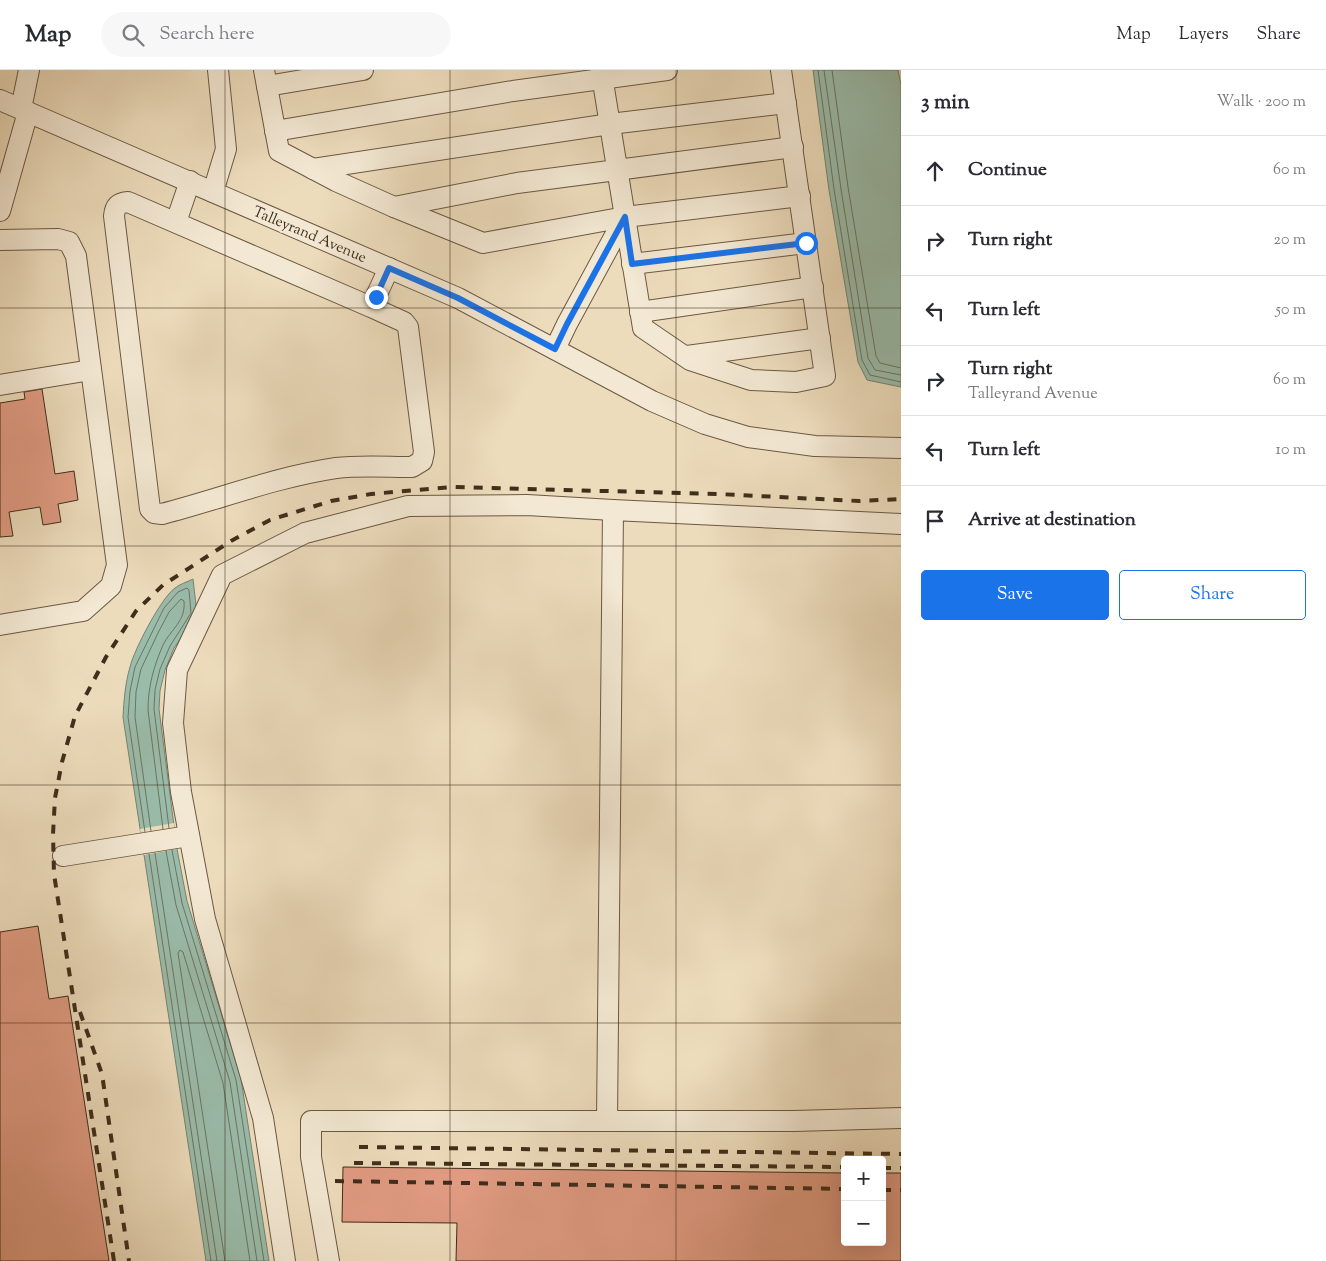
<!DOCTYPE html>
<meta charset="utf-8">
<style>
:root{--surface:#fff;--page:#f7f7f7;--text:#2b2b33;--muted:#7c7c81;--line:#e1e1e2;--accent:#1a73e8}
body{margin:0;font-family:"Sorts Mill Goudy",serif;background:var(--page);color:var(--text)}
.controls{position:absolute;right:15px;bottom:15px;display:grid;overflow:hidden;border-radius:5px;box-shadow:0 5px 20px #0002}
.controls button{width:45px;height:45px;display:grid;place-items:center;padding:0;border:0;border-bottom:1px solid var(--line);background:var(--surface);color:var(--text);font:25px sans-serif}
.stop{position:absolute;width:15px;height:15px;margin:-11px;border:4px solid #1a73e8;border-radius:50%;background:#fff}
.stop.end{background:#1a73e8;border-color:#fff;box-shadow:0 1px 5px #0008}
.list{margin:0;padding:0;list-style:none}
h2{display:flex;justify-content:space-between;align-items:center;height:65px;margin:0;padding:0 20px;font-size:21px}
h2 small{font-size:16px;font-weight:400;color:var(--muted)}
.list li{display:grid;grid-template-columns:32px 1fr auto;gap:15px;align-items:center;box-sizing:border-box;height:70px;padding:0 20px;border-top:1px solid var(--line)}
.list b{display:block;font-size:19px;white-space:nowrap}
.list p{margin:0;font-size:16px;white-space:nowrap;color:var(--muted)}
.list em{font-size:16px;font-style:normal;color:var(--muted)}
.actions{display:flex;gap:10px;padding:15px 20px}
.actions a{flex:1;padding:11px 0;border:1px solid var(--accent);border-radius:5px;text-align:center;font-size:18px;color:var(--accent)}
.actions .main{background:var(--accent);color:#fff}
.icon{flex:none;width:28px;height:28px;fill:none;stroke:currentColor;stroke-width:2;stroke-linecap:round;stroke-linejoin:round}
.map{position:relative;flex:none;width:901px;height:1191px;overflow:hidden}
header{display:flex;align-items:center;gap:30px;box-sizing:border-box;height:70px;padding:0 25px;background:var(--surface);border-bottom:1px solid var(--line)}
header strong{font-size:24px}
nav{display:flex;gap:28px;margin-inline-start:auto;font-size:18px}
.search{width:350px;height:45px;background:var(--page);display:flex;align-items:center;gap:12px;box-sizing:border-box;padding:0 18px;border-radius:28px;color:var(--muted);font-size:19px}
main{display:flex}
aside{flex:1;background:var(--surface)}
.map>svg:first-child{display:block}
</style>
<header>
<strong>Map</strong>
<div class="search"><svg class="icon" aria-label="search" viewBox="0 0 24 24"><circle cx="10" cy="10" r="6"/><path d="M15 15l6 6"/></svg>Search here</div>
<nav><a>Map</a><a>Layers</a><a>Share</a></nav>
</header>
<main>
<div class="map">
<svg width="901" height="1191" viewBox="0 0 901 1191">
<rect width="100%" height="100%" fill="#eddcbc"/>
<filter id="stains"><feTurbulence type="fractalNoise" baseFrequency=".004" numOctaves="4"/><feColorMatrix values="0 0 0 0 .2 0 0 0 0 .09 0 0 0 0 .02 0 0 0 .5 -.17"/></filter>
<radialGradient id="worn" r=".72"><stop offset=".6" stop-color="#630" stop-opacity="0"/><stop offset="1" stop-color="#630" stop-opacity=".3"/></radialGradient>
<g fill="#9abcaa" stroke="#768371">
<polygon points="813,0 898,0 901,15 901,317 867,310 858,292 829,120"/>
<path d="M193,509L197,544L174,578L165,600L160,621L159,639L177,779L187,831L241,1009L269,1191H206L123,647C124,630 125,614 130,597C134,580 161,528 175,518C180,514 187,512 193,509Z"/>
</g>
<polygon fill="#eddcbc" points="174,753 177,779 144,785 140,759"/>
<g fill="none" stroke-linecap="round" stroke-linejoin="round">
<g stroke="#6d7462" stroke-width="1">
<polyline points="818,0 834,119 862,290 870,305 901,312"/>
<polyline points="824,0 841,119 868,288 875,300 901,305"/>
<polyline points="832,0 848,117 876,286 880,293 901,298"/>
<path d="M151,761L135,647L136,622L141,599L158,563L169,542L181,529L184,531C186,551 171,559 163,575C154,596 148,616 148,640L163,759"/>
<polyline points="145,762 128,647 130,621 135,597 164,538 178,522 187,518 189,520 191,543 170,576 160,599 155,620 154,639 169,758"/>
<polyline points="172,780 182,833 236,1010 264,1191"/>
<polyline points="166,781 176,835 230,1012 257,1191"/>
<polyline points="155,783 217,1191"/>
<polyline points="149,784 211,1191"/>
<polyline points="225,1191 178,883 180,880 183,882 223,1013 250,1191"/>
</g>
</g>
<g fill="#e09b82" stroke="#402d1b">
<polygon points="42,319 55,404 74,401 78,430 58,434 61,452 43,455 40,437 9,442 13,466 0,467 0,333 25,329 24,322"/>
<polygon points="38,856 49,929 68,926 109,1191 0,1191 0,862"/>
<polygon points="343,1097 845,1103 845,1172 882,1172 882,1103 901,1103 901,1191 456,1191 457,1153 342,1152"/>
</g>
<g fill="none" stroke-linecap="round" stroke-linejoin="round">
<g stroke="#6b5943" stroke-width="22">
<g id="minor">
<polyline points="264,0 279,81 336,111 394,137 483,173 625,147 800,126"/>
<polyline points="267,16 363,0"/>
<polyline points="0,30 458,228 652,331 705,354 748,367 815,376 901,378"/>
<polyline points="21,39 29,0"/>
<polyline points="275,61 513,21 667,0"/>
<polyline points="313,99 610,54 786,33"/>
<polyline points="213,122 226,79 218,0"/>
<polyline points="394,137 517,113 793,77"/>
<polyline points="0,141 28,42"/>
<polyline points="625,147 643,258 690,290 751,310 796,312 825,306 781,0"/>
<polyline points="176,152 190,111"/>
<polyline points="0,170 58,169 69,172 76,186 117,495 111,516 83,541 0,555"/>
<polyline points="632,194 806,173"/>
<path d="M371,237L404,252L408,257L424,382L422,391L412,397C388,397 359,395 336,398C276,407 220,429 162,444L154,443L150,439L114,146C115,136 118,133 128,132L371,237L389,198"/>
<polyline points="640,242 813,217"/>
<polyline points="555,279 567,254 625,147 601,0"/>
<polyline points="687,286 820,268"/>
<polyline points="0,315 91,300"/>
<polyline points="63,786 189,766"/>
<polyline points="607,1051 613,440 901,454"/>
<polyline points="285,1191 263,1048 205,849 181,722 173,653 177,600 222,505 305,463 408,436 527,435 613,440"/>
<polyline points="329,1191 311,1087 311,1051 794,1051 901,1048"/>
</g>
</g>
<use href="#minor" stroke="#f3e8d3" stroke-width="20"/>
<g stroke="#402d1b" stroke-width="4" stroke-dasharray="9 9" stroke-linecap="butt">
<polyline points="80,942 102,1004 129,1191"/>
<polyline points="359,1077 901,1084"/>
<polyline points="354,1093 845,1097"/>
<polyline points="882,1098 901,1098"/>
<polyline points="335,1111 845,1119"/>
<polyline points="882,1120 901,1120"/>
<polyline points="114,1191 54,804 53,764 55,728 62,692 75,646 106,587 136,541 163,515 231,471 270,450 331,431 371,424 452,417 718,424 859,431 901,429"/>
</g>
</g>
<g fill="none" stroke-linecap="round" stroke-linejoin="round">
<polyline stroke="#1a73e8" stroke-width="6" points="376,227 389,198 458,228 555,279 567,254 625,147 632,194 806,173"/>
</g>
<path fill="none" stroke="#402d1b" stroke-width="1" stroke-opacity="0.55" d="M225,0V1191M450,0V1191M676,0V1191M0,238H901M0,476H901M0,715H901M0,953H901"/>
<g text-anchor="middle" stroke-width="4.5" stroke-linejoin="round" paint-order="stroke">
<g font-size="15" fill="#402d1b" stroke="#f3e8d3">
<text transform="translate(310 164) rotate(23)" y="5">Talleyrand Avenue</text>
</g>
</g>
<rect width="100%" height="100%" filter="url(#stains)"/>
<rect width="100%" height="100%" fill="url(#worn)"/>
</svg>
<div class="controls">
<button>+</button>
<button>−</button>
</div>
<div class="stop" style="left:806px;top:173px"></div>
<div class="stop end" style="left:376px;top:227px"></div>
</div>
<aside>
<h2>3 min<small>Walk · 200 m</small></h2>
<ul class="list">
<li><svg class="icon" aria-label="ahead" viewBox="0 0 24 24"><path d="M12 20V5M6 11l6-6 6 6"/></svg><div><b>Continue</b></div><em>60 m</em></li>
<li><svg class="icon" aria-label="right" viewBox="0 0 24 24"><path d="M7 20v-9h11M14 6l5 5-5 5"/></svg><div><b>Turn right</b></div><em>20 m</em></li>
<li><svg class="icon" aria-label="left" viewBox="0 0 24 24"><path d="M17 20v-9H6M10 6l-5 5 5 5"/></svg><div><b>Turn left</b></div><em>50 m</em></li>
<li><svg class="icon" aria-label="right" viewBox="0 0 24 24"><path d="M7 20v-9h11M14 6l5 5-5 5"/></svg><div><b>Turn right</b><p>Talleyrand Avenue</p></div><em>60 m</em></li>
<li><svg class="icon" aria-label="left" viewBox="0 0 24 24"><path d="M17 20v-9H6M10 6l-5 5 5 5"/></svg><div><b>Turn left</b></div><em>10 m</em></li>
<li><svg class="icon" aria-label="arrive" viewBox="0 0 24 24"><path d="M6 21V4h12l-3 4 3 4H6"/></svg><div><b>Arrive at destination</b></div></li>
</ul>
<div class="actions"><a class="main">Save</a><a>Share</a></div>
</aside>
</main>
